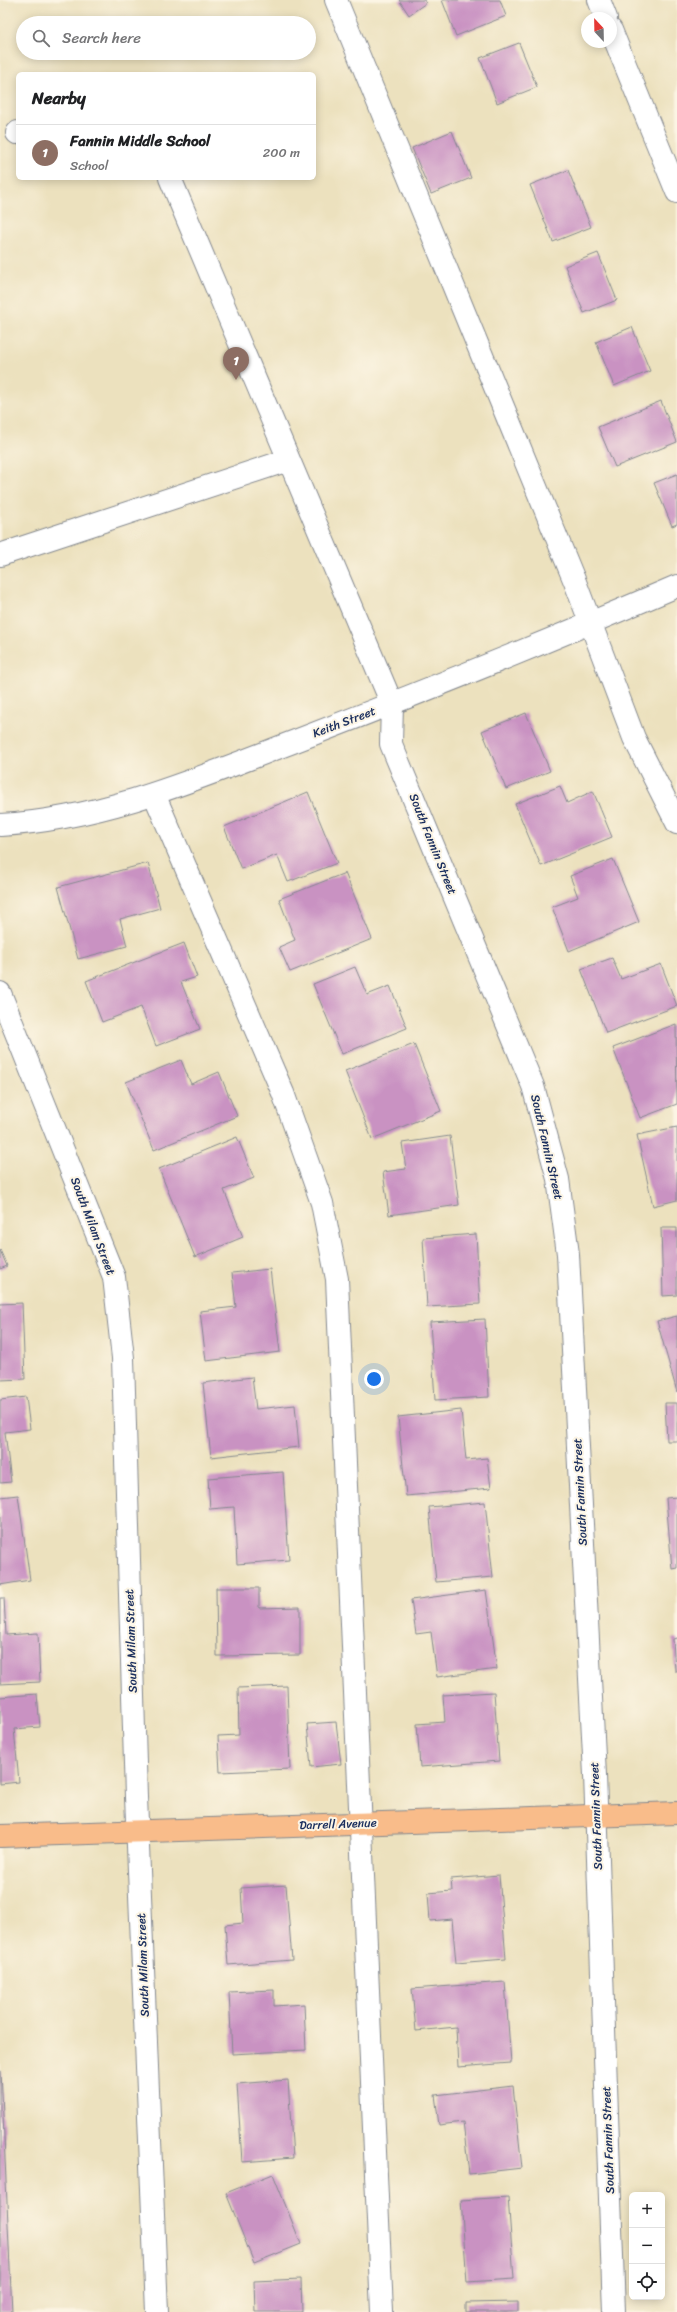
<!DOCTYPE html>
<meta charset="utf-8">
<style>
:root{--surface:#fff;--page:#f2f2f2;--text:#202124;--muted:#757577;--line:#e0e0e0;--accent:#b5179e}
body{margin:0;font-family:Sriracha,sans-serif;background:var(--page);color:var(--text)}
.controls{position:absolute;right:12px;bottom:12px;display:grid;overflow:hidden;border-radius:6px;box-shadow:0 2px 10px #0003}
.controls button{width:36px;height:36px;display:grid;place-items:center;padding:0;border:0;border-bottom:1px solid var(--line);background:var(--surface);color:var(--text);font:20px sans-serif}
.compass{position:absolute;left:581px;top:12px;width:36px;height:36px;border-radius:50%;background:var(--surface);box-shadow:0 2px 10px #0003;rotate:338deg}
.you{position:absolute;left:374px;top:1379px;width:14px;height:14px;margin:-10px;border:3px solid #fff;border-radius:50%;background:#1a73e8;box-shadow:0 0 0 6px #1a73e833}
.badge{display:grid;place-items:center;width:26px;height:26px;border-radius:50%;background:var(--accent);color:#fff;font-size:13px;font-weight:700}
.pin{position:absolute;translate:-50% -33px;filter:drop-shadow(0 1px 2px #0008)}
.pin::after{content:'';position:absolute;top:21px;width:14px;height:12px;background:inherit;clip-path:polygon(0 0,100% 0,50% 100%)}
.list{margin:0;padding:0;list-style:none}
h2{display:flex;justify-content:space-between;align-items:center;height:52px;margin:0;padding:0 16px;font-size:17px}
h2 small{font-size:13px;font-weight:400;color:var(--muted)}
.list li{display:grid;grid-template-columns:26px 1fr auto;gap:12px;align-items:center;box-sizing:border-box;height:56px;padding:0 16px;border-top:1px solid var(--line)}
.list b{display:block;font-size:15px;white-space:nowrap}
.list p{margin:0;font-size:13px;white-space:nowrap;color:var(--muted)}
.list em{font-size:13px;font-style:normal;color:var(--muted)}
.icon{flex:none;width:22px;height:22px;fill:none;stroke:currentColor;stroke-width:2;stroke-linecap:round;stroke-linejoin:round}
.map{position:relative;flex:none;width:677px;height:2312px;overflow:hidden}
.search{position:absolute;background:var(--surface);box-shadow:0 2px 10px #0003;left:16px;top:16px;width:300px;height:44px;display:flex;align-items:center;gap:10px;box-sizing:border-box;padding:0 14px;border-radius:22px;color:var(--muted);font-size:15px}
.panel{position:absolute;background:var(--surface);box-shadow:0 2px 10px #0003;left:16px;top:72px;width:300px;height:108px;border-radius:6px}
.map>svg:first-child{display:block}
</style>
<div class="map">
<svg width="677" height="2312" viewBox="0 0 677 2312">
<rect width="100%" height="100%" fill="#fcf5e5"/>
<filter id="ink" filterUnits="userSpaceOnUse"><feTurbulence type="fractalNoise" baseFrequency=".025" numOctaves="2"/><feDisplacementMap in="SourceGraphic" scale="8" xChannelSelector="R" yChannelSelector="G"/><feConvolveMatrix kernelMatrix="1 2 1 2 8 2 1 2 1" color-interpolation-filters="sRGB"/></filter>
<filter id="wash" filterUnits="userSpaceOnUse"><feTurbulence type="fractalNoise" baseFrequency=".012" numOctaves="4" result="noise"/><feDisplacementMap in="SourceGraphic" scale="16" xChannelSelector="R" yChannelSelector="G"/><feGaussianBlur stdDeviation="0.9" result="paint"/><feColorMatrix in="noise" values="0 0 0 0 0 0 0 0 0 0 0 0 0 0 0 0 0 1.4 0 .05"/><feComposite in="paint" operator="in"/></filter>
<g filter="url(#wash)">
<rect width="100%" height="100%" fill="#ece1be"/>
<g id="blocks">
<g fill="#c992c2">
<polygon points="399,0 424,0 426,3 409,15"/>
<polygon points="442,0 500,0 506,16 456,36"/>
<polygon points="519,43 537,87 497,103 480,58"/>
<polygon points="452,131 471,178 431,194 412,148"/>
<polygon points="568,170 591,227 553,242 530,185"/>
<polygon points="598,253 617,300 584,313 565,266"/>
<polygon points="632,327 650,371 614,386 596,342"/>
<polygon points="661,401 677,442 615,467 598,427"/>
<polygon points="677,474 677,524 672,526 654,483"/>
<polygon points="526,713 550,771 506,789 482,731"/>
<polygon points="560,786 567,803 593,791 612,837 541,866 515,804"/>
<polygon points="308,792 337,863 288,882 277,855 241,869 224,827"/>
<polygon points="613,859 639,922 569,951 552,907 578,897 570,876"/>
<polygon points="148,863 160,908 120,919 127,946 78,959 58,887"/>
<polygon points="345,873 372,939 290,972 279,947 295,940 279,899"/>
<polygon points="184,943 197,977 181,982 200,1029 156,1046 141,1007 102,1022 86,981"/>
<polygon points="612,958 621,979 661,964 677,1006 606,1033 581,969"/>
<polygon points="355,967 367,995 390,986 407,1028 342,1054 313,984"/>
<polygon points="676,1024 677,1104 640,1118 613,1048"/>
<polygon points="414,1044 441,1111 372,1139 345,1071"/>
<polygon points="181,1060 191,1084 219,1072 237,1116 154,1150 126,1082"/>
<polygon points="677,1127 677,1200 653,1206 637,1135"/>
<polygon points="450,1136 459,1205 389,1215 383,1172 406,1169 402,1143"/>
<polygon points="237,1137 254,1178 224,1190 243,1237 195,1257 159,1169"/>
<polygon points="661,1228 677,1228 677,1295 663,1296"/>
<polygon points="476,1234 480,1304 427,1307 423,1238"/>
<polygon points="0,1250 7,1266 0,1269"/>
<polygon points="270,1269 280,1352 206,1361 200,1311 236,1307 232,1273"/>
<polygon points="22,1303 25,1379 0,1380 0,1304"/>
<polygon points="677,1316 677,1392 657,1321"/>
<polygon points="485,1319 489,1397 435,1400 430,1322"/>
<polygon points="252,1377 256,1409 295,1405 299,1447 211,1457 203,1383"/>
<polygon points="26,1397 30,1429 5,1432 11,1482 0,1483 0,1400"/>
<polygon points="665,1403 677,1403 677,1441 667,1441"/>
<polygon points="461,1410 466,1460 487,1458 491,1488 406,1496 398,1417"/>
<polygon points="283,1472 289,1560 237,1564 234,1507 210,1509 208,1478"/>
<polygon points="18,1495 30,1580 0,1585 0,1497"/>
<polygon points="677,1497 677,1568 672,1569 666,1498"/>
<polygon points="485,1502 493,1577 436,1582 429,1507"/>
<polygon points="216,1588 259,1588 259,1608 300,1607 300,1655 217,1656"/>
<polygon points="486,1590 497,1669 437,1677 431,1632 416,1634 411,1600"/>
<polygon points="0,1598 4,1598 6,1635 38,1633 40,1682 0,1684"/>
<polygon points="677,1638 677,1671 675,1671 673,1639"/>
<polygon points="287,1686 290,1769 220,1772 218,1736 239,1735 238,1688"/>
<polygon points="494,1692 499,1761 420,1767 417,1724 445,1722 443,1695"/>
<polygon points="37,1694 40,1727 14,1729 19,1782 0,1784 0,1697"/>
<polygon points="336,1722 341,1764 311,1767 307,1724"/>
<polygon points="499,1875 506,1959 456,1963 452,1919 430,1921 428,1893 452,1891 451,1879"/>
<polygon points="286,1885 292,1960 228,1965 225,1925 243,1923 241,1888"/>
<polygon points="505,1982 511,2063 458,2067 456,2027 416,2031 412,1989"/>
<polygon points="274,1990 274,2006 304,2004 306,2050 232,2054 229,1992"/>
<polygon points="0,2071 1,2071 12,2312 0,2312"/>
<polygon points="288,2080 293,2158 242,2162 237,2084"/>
<polygon points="513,2086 522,2168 469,2174 463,2122 439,2125 435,2095"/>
<polygon points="273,2174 301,2244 254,2263 226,2193"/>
<polygon points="508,2197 514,2279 467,2282 461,2200"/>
<polygon points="301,2279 302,2312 255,2312 254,2281"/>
<polygon points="518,2302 518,2312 466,2312 466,2303"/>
</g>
</g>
</g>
<g filter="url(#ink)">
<use href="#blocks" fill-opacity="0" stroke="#84888e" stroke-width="1"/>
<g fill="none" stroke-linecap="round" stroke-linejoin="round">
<g stroke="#84888e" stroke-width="24">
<g id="minor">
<polyline points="336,0 575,582 634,738 677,823"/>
<polyline points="599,0 606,18"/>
<polyline points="611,30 677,192"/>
<polyline points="17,133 18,132"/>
<polyline points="170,178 392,704 391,744 533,1086 558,1179 568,1254 595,1775 614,2312"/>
<polyline points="0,555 288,460"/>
<polyline points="154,794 283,1093 322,1203 337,1279 382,2312"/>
<path d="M0,825C105,819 201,777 298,740C425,691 552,640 677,586"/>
<polyline points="0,993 114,1277 123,1358 136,1797 157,2312"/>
</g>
</g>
<g stroke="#84888e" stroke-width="24">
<polyline id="major" points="0,1836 677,1813"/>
</g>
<use href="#minor" stroke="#fff" stroke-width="22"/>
<use href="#major" stroke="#f9bc8a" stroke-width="22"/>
</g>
</g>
<g text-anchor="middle" stroke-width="4" stroke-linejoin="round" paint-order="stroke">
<g font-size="12" fill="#1b2f5e" stroke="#fcf5e5">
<text transform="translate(344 722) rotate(-21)" y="4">Keith Street</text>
<text transform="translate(433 844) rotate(68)" y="4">South Fannin Street</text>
<text transform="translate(547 1147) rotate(77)" y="4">South Fannin Street</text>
<text transform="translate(93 1226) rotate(69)" y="4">South Milam Street</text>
<text transform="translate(580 1492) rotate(-93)" y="4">South Fannin Street</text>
<text transform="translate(131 1641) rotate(-92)" y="4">South Milam Street</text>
<text transform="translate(596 1816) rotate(-92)" y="4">South Fannin Street</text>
<text transform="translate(338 1824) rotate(-2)" y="4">Darrell Avenue</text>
<text transform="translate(143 1965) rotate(-92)" y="4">South Milam Street</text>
<text transform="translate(608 2140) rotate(-92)" y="4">South Fannin Street</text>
</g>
</g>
</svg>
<div class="controls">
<button>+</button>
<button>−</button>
<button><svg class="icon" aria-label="locate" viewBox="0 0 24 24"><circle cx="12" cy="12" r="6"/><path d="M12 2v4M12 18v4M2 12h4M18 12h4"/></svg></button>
</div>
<svg class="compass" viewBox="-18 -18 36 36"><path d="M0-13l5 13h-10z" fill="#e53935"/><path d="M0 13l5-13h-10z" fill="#757577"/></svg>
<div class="you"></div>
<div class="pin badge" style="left:236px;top:380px;background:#8d6e63">1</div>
<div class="search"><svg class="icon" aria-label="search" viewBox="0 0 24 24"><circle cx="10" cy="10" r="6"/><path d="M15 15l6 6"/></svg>Search here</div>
<section class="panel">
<h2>Nearby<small></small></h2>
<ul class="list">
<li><span class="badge" style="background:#8d6e63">1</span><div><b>Fannin Middle School</b><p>School</p></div><em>200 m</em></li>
</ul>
</section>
</div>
